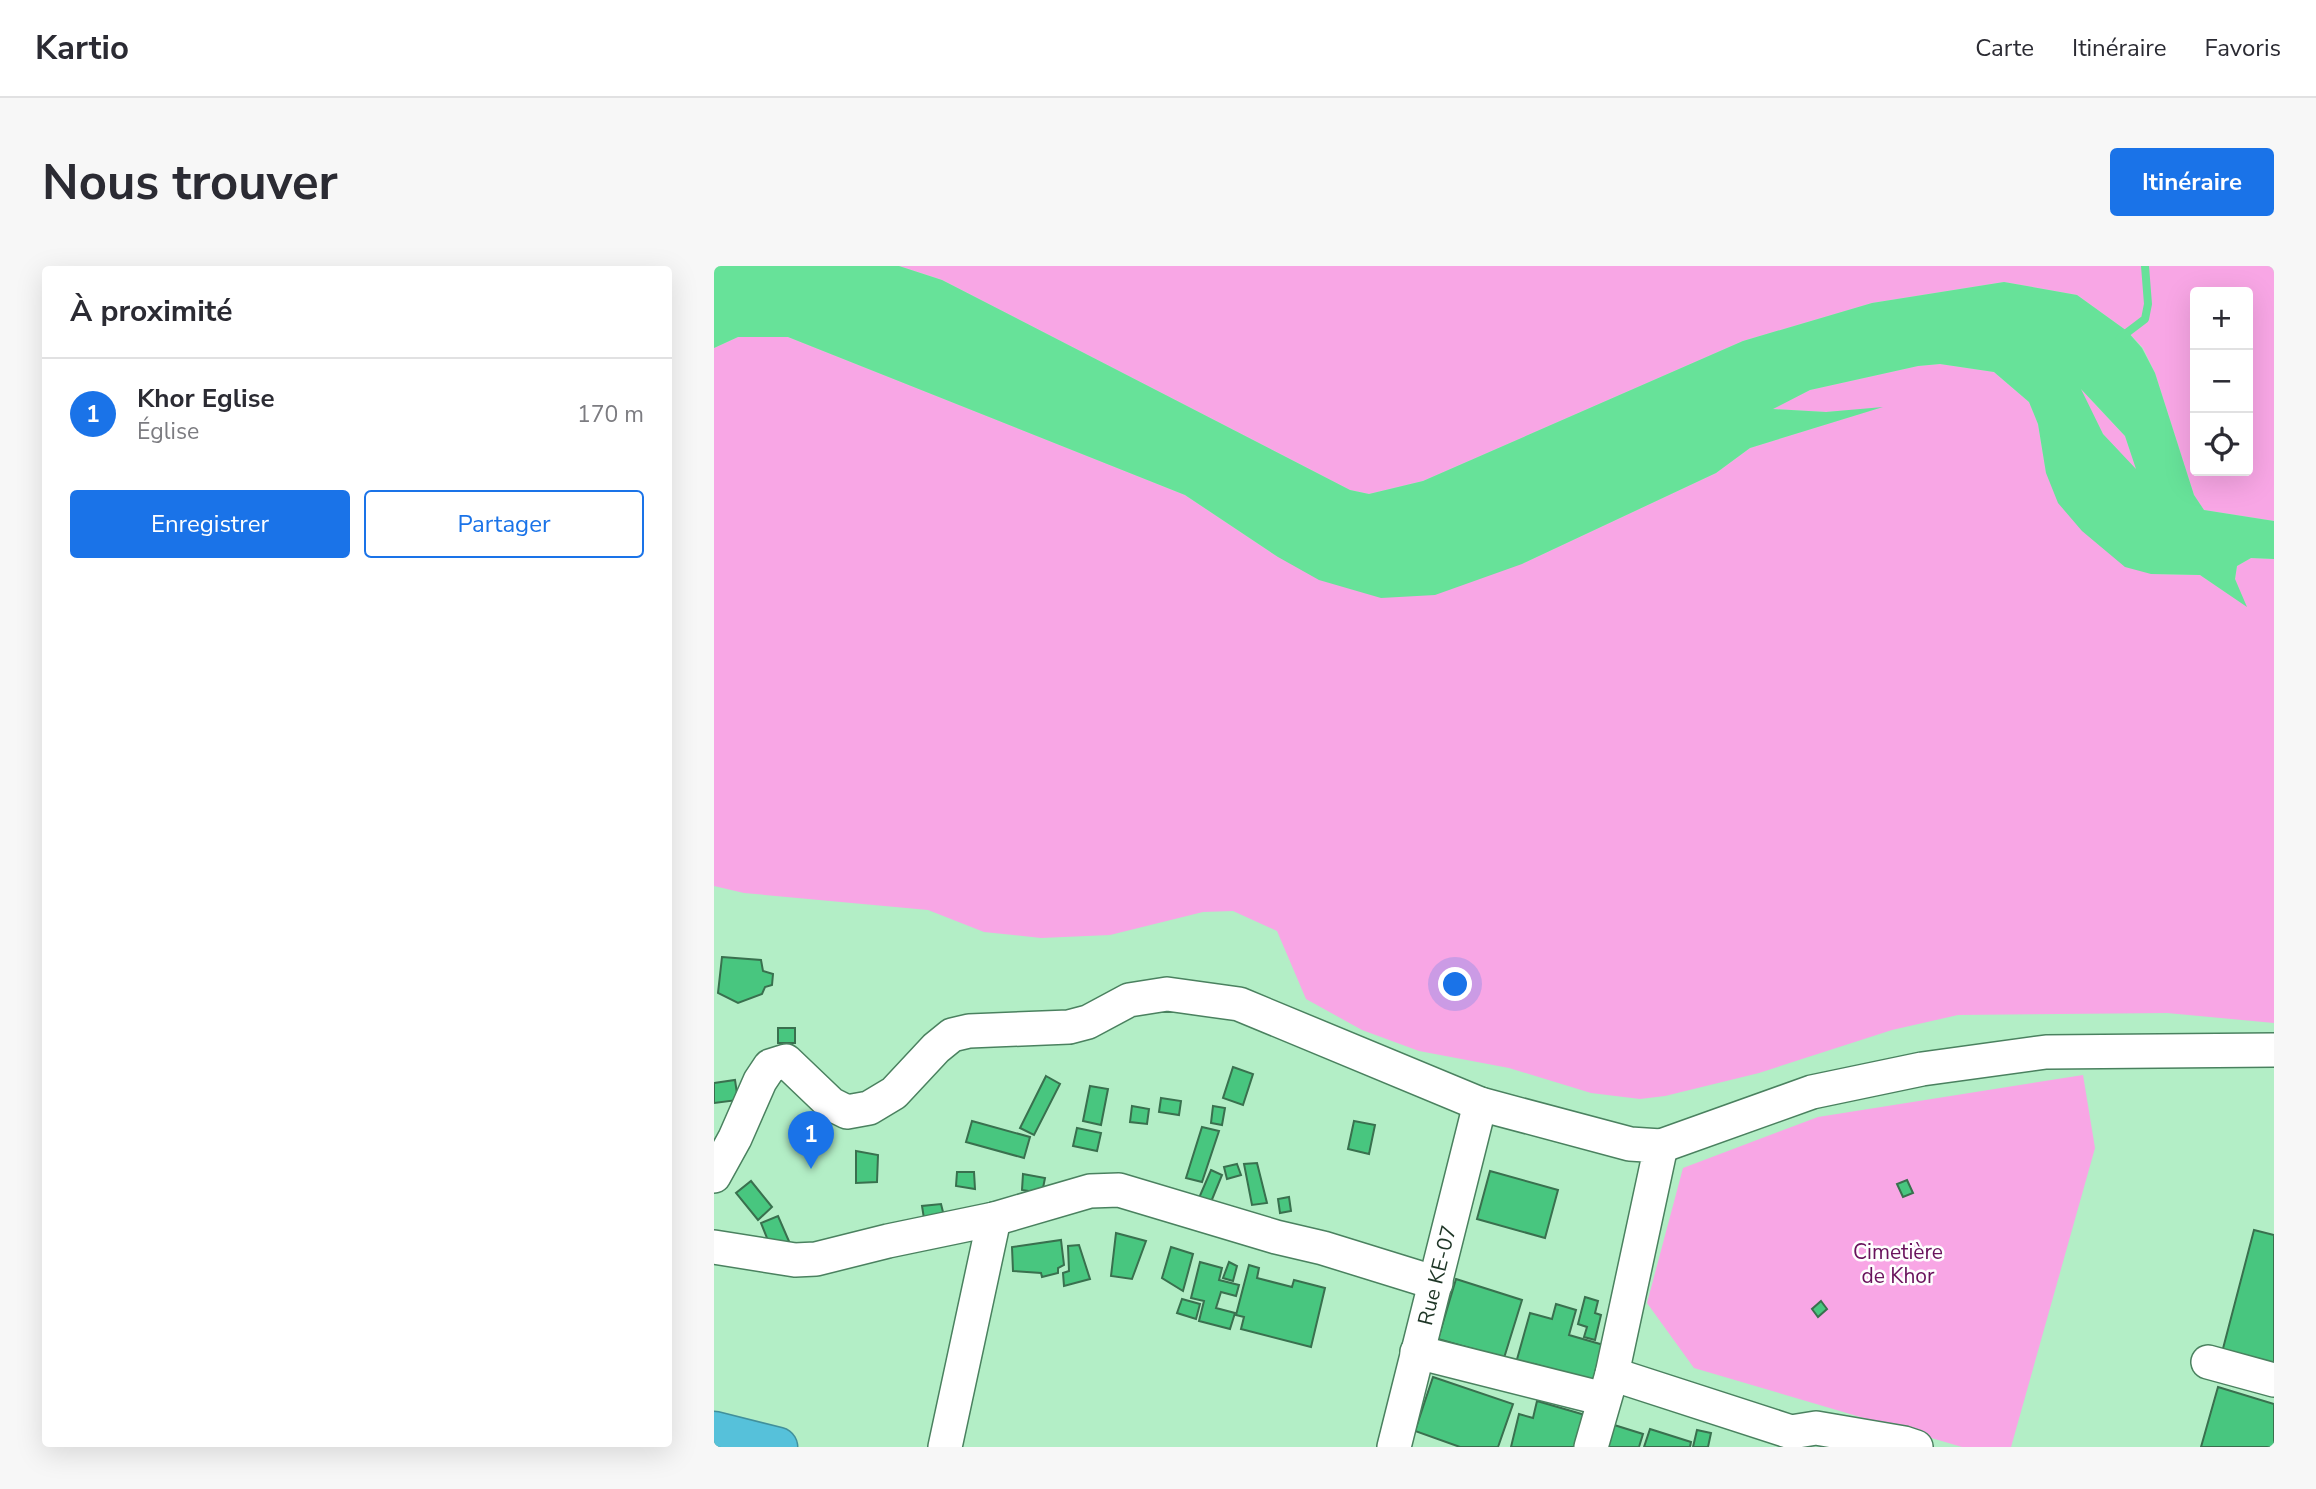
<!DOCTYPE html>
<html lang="fr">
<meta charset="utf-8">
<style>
:root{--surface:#fff;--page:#f7f7f7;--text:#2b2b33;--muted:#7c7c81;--line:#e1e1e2;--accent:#1a73e8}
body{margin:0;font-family:"Nunito Sans",sans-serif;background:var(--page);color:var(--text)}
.controls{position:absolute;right:21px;top:21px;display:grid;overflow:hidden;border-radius:7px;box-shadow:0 7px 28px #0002}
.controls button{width:63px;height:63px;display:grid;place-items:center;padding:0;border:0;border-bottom:2px solid var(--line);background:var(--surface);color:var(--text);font:35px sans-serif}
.you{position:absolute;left:742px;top:719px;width:24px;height:24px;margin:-18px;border:5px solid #fff;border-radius:50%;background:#1a73e8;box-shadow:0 0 0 10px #1a73e833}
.badge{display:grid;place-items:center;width:46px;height:46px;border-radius:50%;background:var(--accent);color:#fff;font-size:23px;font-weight:700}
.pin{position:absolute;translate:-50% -58px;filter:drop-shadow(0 2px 4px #0008)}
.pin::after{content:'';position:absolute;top:37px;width:24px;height:21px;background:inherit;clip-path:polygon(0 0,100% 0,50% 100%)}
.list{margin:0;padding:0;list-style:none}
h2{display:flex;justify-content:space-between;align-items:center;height:91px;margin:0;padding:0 28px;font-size:30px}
h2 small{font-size:23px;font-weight:400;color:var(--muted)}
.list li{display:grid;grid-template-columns:46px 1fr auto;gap:21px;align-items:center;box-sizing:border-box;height:112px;padding:0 28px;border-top:2px solid var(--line)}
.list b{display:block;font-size:26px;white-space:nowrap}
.list p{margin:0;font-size:23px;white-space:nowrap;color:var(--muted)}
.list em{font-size:23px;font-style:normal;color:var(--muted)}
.actions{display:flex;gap:14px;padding:21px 28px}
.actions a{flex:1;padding:16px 0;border:2px solid var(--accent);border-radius:7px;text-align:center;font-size:24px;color:var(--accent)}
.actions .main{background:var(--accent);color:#fff}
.icon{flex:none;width:38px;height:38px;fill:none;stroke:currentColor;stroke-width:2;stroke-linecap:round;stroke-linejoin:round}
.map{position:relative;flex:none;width:1560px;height:1181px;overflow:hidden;border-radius:7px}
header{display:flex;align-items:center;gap:42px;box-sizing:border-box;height:98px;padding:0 35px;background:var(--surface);border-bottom:2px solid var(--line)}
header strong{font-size:33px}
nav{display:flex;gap:38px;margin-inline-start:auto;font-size:24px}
.intro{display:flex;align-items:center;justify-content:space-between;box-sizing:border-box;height:168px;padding:0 42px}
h1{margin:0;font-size:49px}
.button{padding:18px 32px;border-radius:7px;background:var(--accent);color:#fff;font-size:24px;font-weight:700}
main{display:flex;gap:42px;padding:0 42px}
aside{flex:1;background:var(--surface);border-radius:7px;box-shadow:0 7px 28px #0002}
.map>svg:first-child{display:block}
</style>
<header>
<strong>Kartio</strong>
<nav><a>Carte</a><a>Itinéraire</a><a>Favoris</a></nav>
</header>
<div class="intro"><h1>Nous trouver</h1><a class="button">Itinéraire</a></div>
<main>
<aside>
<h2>À proximité<small></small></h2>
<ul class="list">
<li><span class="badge">1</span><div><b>Khor Eglise</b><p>Église</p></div><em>170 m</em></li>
</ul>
<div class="actions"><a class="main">Enregistrer</a><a>Partager</a></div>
</aside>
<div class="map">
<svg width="1560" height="1181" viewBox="0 0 1560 1181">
<rect width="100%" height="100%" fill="#b3eec6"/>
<g fill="#f8a6e5" fill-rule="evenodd">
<path d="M185,0H1560V255L1490,244L1480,229L1441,107L1429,82L1413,65L1363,29L1290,16L1158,37L1029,75L709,215L655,228L636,224L228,14ZM1481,26H1534V205H1481Z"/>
<polygon points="48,69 74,71 471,229 564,291 808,298 1002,207 1036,182 1165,142 1112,146 1058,143 1096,124 1204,100 1226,98 1280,106 1315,136 1324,158 1332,207 1437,308 1486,309 1532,340 1521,313 1523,300 1537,292 1560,293 1560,757 1453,747 1244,749 1178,764 1045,807 951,830 926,833 877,827 795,802 705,785 648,764 592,733 563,665 519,645 489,646 396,669 327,672 270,666 214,644 30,627 0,620 0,82 24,71"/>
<polygon points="1365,121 1411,170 1423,205 1389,168"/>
<polygon points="1369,809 1381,882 1297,1181 1248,1181 980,1102 933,1037 969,902 1104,851"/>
</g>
<path fill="#67e299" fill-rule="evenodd" d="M0,0H185L228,14L636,224L655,228L709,215L1029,75L1158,37L1290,16L1363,29L1413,65L1428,82L1441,107L1480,229L1490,244L1560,255V293L1537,292L1523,300L1521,313L1533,341L1486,309L1437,308L1411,301L1368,265L1344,237L1332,207L1324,158L1315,136L1280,106L1226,98L1204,100L1096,124L1059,143L1112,146L1169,141L1036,182L1002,207L808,298L721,329L667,332L605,314L564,291L471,229L74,71H24L0,82ZM1367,123L1411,170L1422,203L1389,168Z"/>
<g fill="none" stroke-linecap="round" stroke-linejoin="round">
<polyline stroke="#67e299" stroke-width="8" points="1406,72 1431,53 1434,38 1431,0"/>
</g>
<g fill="#48c67f" stroke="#39704e" stroke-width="2">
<polygon points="8,691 47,694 49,705 59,708 58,719 51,721 48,728 24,737 4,727"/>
<rect x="64" y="762" width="17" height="15"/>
<polygon points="519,801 539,808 529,839 509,832"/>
<polygon points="332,810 346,818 320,869 306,862"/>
<polygon points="21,814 24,834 0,837 0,817"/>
<polygon points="376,820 394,823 387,859 369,855"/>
<polygon points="447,832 467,835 465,849 445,846"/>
<polygon points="418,840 435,843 433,858 416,856"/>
<polygon points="499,840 511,842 508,859 497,857"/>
<polygon points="258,855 316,871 310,892 252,876"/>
<polygon points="640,855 661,859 655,888 634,883"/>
<polygon points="488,861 505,865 488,916 472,912"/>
<polygon points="363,862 387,867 383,885 359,880"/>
<polygon points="142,885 164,889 163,916 142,917"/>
<polygon points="543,897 553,937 538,939 530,898"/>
<polygon points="523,898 527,909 513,913 510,901"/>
<polygon points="497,904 508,909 497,936 485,932"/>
<polygon points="776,905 844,924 831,972 763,953"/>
<polygon points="243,906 260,906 261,923 242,920"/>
<polygon points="309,908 331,912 328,927 308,924"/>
<polygon points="1193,914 1199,927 1189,931 1183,918"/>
<polygon points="37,915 58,941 44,954 22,927"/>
<polygon points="575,931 577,945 566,947 564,933"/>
<polygon points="227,938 231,954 211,959 208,940"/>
<polygon points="64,950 77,980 57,982 47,957"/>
<polygon points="1540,964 1560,969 1560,1108 1506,1094"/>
<polygon points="402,967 432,975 418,1013 397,1010"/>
<polygon points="347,974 350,999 344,1002 344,1007 328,1011 327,1007 299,1005 298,981"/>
<polygon points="365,979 376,1013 350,1020 349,1007 355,1005 354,980"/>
<polygon points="457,981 479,988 469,1025 448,1012"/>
<polygon points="486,996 508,1002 505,1014 525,1019 522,1030 507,1026 502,1042 521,1047 516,1063 485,1055 490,1035 477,1032"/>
<polygon points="515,996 523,1000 519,1015 509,1012"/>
<polygon points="535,999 545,1002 543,1012 578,1021 580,1014 611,1022 597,1081 527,1063 530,1051 522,1049"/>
<polygon points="742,1013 808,1034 790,1092 724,1073"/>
<polygon points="871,1031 884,1035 881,1047 887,1049 881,1074 870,1071 873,1061 864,1058"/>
<polygon points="468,1033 486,1038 482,1053 463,1047"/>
<polygon points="1107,1035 1113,1043 1104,1051 1098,1043"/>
<polygon points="842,1038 862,1044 855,1069 893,1080 882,1116 820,1098 817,1109 800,1104 816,1047 838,1053"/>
<polygon points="719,1111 799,1138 784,1181 746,1181 701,1165"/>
<polygon points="1504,1121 1560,1138 1560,1181 1487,1181"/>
<polygon points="823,1135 871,1149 865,1181 797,1181 805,1148 819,1152"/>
<polygon points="897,1158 929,1168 925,1181 890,1181"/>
<polygon points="936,1163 977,1176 976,1181 930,1181"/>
<polygon points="983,1164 997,1167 994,1181 979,1181"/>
</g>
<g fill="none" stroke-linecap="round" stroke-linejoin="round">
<g stroke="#4a815f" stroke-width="36">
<g id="minor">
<polyline points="947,880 1098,826 1208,803 1332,786 1560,784"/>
<polyline points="0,910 21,872 46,815 56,800 72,795 117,838 133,846 155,842 180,827 222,782 238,769 255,765 355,761 374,756 415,734 453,728 525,738 766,838 916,878 947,880 898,1108 877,1181"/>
<polyline points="0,981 81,994 102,993 174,975 280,953 376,925 405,924 562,971 609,982 722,1017"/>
<polyline points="703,1086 890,1133"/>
<polyline points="1494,1096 1560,1114"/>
<polyline points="898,1108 1077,1166 1102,1162 1190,1177 1202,1181"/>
<polyline points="231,1181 280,953"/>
<path id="s1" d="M680,1181L766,838"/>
</g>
</g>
<g stroke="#42909b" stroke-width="41">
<polyline id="highway" points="0,1165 64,1181"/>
</g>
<use href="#minor" stroke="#fff" stroke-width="33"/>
<use href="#highway" stroke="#56c1da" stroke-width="38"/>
</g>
<g text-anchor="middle" stroke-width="5" stroke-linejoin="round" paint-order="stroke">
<g font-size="21" fill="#69125c" stroke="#fefefe">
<text x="1184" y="993">Cimetière<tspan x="1184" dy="24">de Khor</tspan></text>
</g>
<g font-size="21" fill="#1e3526" stroke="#fefefe">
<text dy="7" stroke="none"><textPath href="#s1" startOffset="177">Rue KE-07</textPath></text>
</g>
</g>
</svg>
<div class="controls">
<button>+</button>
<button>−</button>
<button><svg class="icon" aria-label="locate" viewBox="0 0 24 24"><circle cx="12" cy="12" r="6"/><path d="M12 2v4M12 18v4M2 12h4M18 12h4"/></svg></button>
</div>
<div class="you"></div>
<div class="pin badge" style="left:97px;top:903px">1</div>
</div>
</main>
